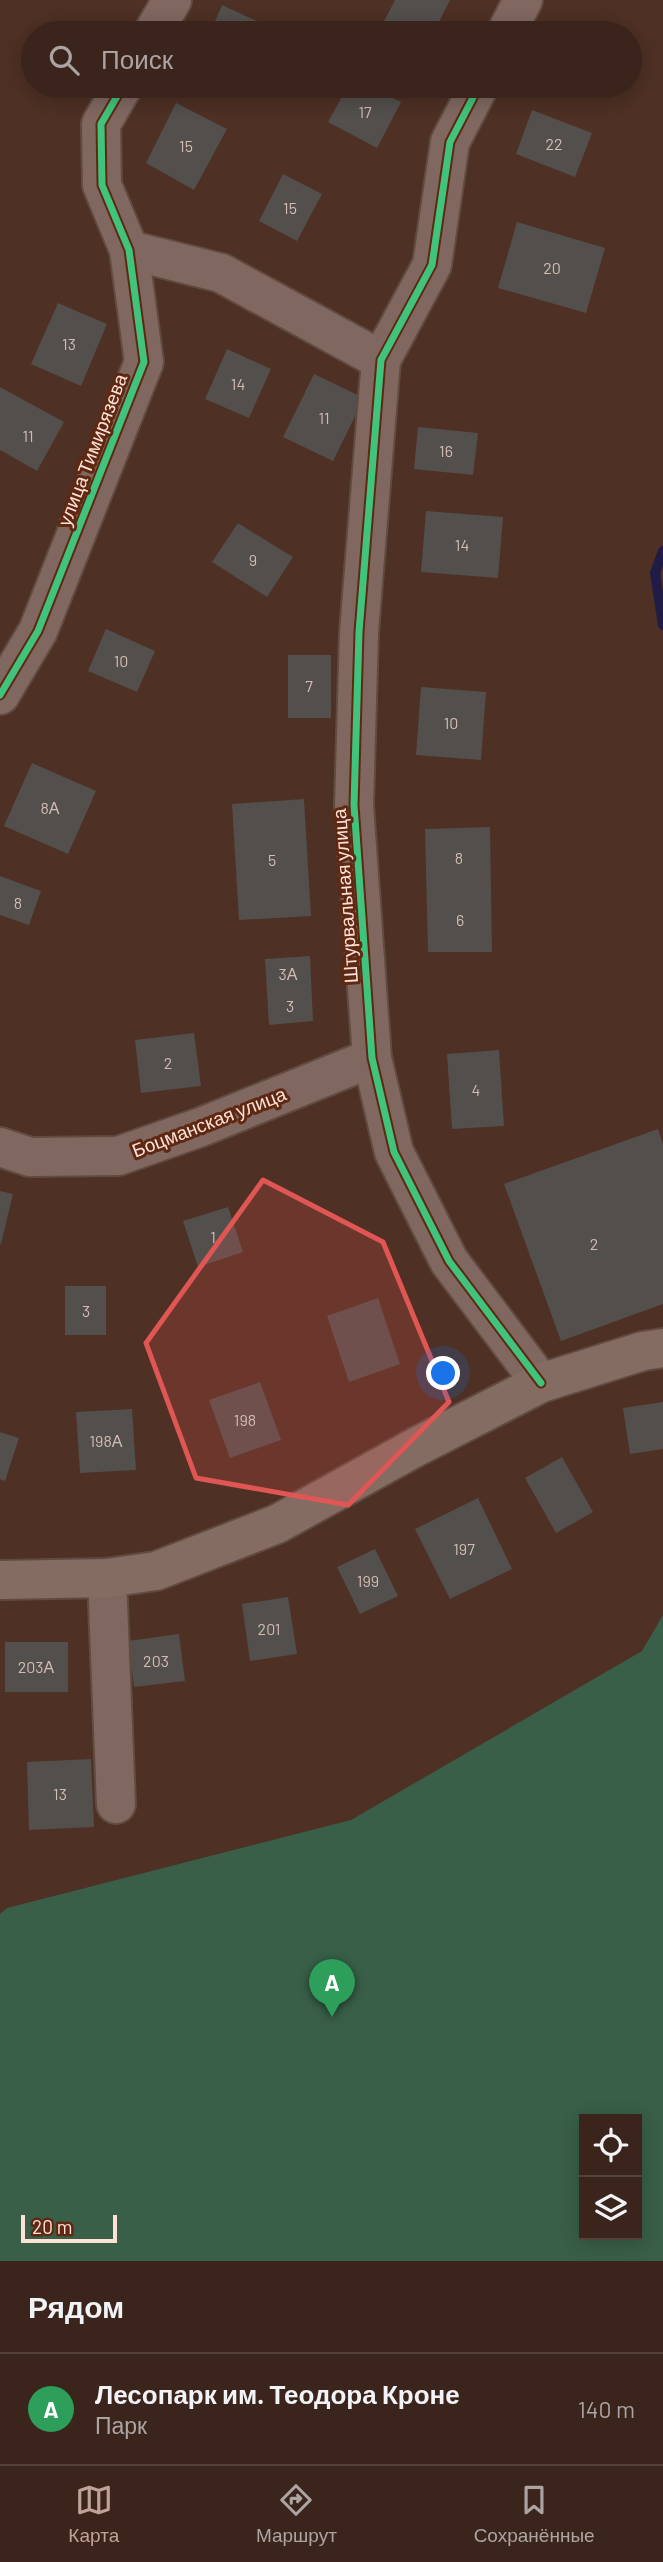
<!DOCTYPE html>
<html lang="ru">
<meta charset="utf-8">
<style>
:root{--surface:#3a241b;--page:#453028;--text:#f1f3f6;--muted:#aba4a3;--line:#54413a;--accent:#c0a398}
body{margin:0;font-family:Barlow,sans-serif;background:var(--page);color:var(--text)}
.controls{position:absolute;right:21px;bottom:21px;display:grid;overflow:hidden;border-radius:0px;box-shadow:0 4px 18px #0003}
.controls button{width:63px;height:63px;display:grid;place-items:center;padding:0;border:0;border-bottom:2px solid var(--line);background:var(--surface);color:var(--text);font:35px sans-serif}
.scale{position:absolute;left:21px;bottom:18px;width:96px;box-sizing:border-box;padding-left:7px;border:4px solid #fee1d7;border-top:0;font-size:19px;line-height:24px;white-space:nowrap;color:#fee1d7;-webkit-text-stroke:5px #5f2813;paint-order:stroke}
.you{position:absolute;left:444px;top:1374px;width:24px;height:24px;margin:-18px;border:5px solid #fff;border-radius:50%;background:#1a73e8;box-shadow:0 0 0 10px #1a73e833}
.badge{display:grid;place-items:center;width:46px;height:46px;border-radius:50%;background:var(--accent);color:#fff;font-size:23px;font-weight:700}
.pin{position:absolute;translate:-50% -58px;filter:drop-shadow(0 2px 4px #0008)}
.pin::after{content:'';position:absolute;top:37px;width:24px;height:21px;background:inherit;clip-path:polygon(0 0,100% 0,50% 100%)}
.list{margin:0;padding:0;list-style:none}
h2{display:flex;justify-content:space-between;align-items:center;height:91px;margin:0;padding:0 28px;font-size:30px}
h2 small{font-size:23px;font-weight:400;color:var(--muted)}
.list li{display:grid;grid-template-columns:46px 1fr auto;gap:21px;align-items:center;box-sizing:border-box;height:112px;padding:0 28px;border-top:2px solid var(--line)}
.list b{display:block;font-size:26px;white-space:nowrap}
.list p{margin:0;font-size:23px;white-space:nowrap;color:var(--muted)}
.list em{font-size:23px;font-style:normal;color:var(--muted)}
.icon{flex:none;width:38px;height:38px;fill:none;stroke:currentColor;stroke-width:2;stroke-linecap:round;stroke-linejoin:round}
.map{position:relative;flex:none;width:663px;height:2261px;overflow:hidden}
.search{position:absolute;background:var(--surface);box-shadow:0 4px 18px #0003;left:21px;right:21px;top:21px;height:77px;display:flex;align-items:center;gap:18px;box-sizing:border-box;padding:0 24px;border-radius:38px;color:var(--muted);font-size:26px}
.sheet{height:203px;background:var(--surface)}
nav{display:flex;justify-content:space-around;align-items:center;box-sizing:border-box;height:98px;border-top:2px solid var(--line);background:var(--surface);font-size:19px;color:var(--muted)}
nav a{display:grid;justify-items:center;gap:4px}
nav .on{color:var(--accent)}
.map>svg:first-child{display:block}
</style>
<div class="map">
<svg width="663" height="2261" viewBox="0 0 663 2261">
<rect width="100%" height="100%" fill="#4e3024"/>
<path fill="#395f48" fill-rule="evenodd" d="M663,1615V2261H0V1914L7,1908L351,1820L642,1651ZM584,2119H637V2235H584Z"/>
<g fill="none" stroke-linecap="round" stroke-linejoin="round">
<polyline stroke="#211c47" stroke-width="10" points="663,551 655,573 663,625"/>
</g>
<g fill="#534f4c">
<polygon points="395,0 450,0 433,33 378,33"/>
<polygon points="222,5 272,28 270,33 210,33"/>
<polygon points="215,86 246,86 241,97"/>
<polygon points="348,86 371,86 401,102 377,148 328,122"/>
<polygon points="176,103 227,129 194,190 146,163"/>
<polygon points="532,110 592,133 575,177 516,154"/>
<polygon points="283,174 322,194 297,241 259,221"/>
<polygon points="517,222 605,248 586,313 498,288"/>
<polygon points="58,303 107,324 81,386 31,364"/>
<polygon points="227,349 271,369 249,418 205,399"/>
<polygon points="314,374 364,398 333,461 283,437"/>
<polygon points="0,387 64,422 37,471 0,450"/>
<polygon points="418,427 478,433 473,475 414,469"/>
<polygon points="426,511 503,517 498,578 421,572"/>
<polygon points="238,523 293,557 267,597 212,562"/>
<polygon points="106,629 155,651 137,692 88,671"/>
<rect x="288" y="655" width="43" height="63"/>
<polygon points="421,687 486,692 481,760 416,755"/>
<polygon points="32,763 96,791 68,854 4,826"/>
<polygon points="304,799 311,916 239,920 232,804"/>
<polygon points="490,827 492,952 428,952 425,829"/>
<polygon points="0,876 41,891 29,925 0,915"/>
<polygon points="310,956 313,1021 269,1025 265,959"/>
<polygon points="194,1033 201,1086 141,1093 135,1040"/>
<polygon points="499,1050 504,1126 452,1129 447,1054"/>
<polygon points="658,1129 663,1144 663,1304 561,1341 504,1184"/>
<polygon points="0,1191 13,1194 1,1244 0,1244"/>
<polygon points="228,1207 243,1252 198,1267 183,1221"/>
<rect x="65" y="1286" width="41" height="49"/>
<polygon points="378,1298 400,1364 349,1382 327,1316"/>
<polygon points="260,1382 281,1440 230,1458 209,1400"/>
<polygon points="663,1402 663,1449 630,1454 623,1408"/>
<polygon points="132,1409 136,1470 80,1473 76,1412"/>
<polygon points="0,1432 19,1438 5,1481 0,1479"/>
<polygon points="562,1457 593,1512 556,1533 525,1478"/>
<polygon points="478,1498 512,1569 450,1599 415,1529"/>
<polygon points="375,1549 398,1596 360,1614 337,1567"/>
<polygon points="288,1597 297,1654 250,1661 242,1604"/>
<polygon points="179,1634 185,1681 134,1687 128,1641"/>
<rect x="5" y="1642" width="63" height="50"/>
<polygon points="91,1759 94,1827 29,1830 27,1762"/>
</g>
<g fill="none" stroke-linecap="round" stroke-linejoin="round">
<g stroke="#614b41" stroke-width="42">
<g id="minor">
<polyline points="153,33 172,0"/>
<polyline points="506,33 523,0"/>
<polyline points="479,86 450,142 432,265 381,360 359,632 354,805 372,1058 394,1152 449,1261 541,1383"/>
<polyline points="129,250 221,273 381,360"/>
<polyline points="0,695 38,631 144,362 129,250 102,185 101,124 123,86"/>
<polyline points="0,1147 30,1157 118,1156 201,1127 372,1058"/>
<polyline points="107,1578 116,1804"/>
</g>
</g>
<g stroke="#614b41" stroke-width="42">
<polyline id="major" points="0,1580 107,1578 156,1571 277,1524 416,1447 541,1383 643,1351 663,1348"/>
</g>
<use href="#minor" stroke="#806860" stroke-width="38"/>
<use href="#major" stroke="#856c63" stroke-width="38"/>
<g stroke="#5f2813" stroke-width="11">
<g id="cycleway">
<polyline points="479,86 450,142 432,265 381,360 359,632 354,805 372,1058 394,1152 449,1261 541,1383"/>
<polyline points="0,695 38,631 144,362 129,250 102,185 101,124 123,86"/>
</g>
</g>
<use href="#cycleway" stroke="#40c37c" stroke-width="7"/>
</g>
<path fill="#e05654" fill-opacity="0.2" stroke="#e05654" stroke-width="5" stroke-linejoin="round" d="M263,1180L383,1242L449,1402L348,1505L196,1478L146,1343Z"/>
<g text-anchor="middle" stroke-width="6" stroke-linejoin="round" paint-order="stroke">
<g font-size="16" fill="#d3bcb4">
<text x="365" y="118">17</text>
<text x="554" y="150">22</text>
<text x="186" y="152">15</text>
<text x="290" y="214">15</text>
<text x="552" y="274">20</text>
<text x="69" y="350">13</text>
<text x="238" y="390">14</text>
<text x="324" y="424">11</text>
<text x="28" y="442">11</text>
<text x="446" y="457">16</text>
<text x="462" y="551">14</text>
<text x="253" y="566">9</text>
<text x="121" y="667">10</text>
<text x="309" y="692">7</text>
<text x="451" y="729">10</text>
<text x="50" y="814">8А</text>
<text x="459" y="864">8</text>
<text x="272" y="866">5</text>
<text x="18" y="909">8</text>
<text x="460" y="926">6</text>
<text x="288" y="980">3А</text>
<text x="290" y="1012">3</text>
<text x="168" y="1069">2</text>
<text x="476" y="1096">4</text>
<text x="213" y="1243">1</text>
<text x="594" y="1250">2</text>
<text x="86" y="1317">3</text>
<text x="245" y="1426">198</text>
<text x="106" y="1447">198А</text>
<text x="464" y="1555">197</text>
<text x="368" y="1587">199</text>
<text x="269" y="1635">201</text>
<text x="156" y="1667">203</text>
<text x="36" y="1673">203А</text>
<text x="60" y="1800">13</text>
</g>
<g font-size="19" fill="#fee1d7" stroke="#5f2813">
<text transform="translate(92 450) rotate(-69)" y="7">улица Тимирязева</text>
<text transform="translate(345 896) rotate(-94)" y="7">Штурвальная улица</text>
<text transform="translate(209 1122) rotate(-21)" y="7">Боцманская улица</text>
</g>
</g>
</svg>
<div class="controls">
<button><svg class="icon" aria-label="locate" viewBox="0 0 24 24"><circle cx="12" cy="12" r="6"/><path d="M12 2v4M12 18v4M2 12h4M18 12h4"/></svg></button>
<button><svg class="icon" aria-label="layers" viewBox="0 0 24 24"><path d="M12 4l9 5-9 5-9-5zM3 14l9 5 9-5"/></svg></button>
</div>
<div class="scale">20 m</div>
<div class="you"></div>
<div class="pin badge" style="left:332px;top:2017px;background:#2e9e5b">A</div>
<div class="search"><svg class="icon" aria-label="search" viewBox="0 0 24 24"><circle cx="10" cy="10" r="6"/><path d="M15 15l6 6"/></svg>Поиск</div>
</div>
<section class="sheet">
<h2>Рядом<small></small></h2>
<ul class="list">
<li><span class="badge" style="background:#2e9e5b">A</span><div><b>Лесопарк им. Теодора Кроне</b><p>Парк</p></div><em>140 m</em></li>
</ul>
</section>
<nav>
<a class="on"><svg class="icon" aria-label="map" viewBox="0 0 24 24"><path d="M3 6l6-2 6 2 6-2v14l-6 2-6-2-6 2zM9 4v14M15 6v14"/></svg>Карта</a>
<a><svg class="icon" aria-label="directions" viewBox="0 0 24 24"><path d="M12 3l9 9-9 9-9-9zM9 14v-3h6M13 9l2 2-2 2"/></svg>Маршрут</a>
<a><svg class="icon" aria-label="saved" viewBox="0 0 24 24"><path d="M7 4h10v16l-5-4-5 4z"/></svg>Сохранённые</a>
</nav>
